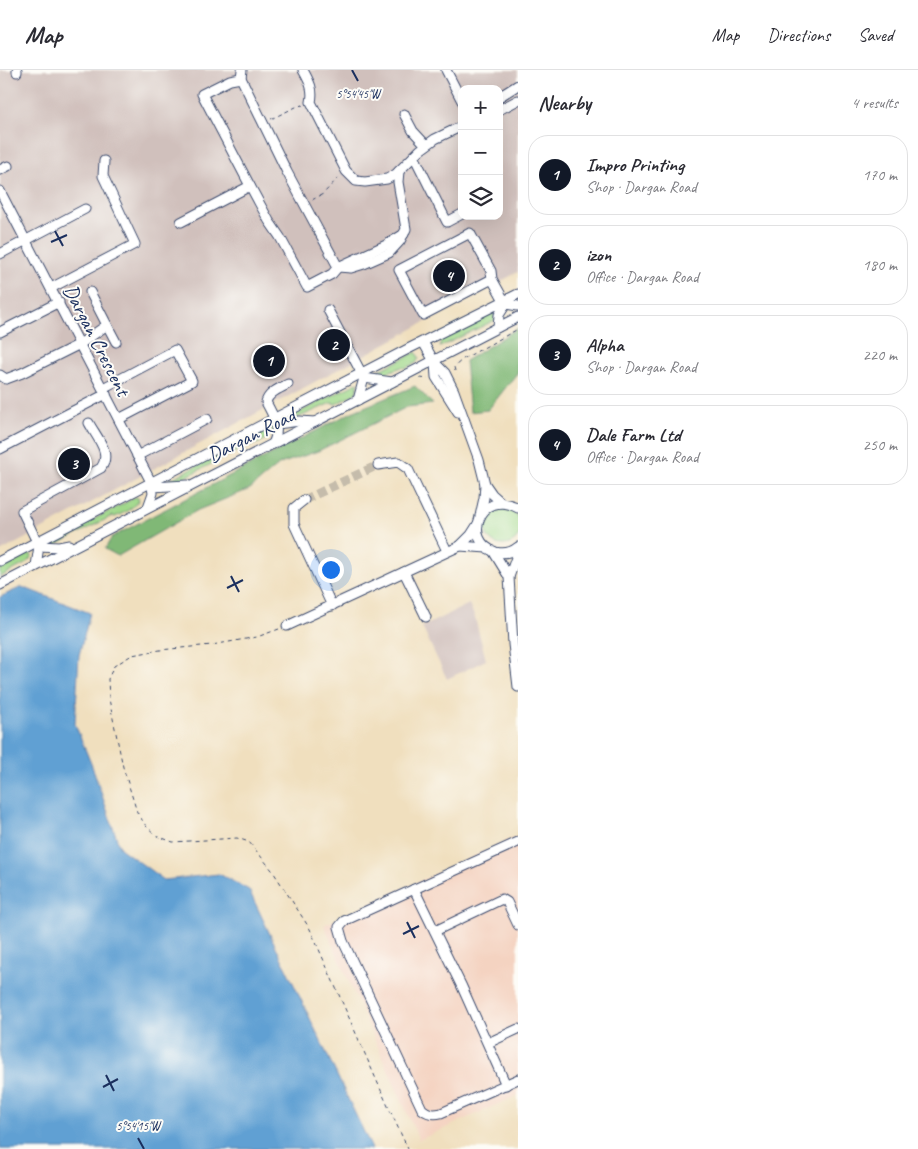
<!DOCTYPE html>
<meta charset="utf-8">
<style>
:root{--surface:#fff;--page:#f2f2f3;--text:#2b2b33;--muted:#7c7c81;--line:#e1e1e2;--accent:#111827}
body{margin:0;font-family:Caveat,sans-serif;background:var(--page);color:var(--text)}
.controls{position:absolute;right:15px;top:15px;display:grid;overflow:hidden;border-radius:10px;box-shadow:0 5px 20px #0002}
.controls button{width:45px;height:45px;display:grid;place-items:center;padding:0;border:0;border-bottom:1px solid var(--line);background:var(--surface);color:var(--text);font:25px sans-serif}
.you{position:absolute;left:330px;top:499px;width:18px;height:18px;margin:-12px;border:4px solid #fff;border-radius:50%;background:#1a73e8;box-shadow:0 0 0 8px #1a73e833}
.badge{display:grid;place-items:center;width:32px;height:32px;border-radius:50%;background:var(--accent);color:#fff;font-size:16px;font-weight:700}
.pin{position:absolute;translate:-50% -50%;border:2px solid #fff;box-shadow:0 1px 5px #0006}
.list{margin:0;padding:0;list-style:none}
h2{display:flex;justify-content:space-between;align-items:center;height:65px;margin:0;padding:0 20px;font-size:21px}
h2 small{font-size:16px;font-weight:400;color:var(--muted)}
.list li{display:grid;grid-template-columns:32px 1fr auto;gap:15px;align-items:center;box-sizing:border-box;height:80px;margin:0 10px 10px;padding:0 10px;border:1px solid var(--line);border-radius:20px}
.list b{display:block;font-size:19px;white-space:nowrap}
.list p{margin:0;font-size:16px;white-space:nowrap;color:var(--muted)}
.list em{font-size:16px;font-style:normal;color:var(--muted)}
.icon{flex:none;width:28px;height:28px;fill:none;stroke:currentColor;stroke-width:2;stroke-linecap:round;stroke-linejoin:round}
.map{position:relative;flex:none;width:518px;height:1079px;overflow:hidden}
header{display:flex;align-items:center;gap:30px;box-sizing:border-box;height:70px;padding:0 25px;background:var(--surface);border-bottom:1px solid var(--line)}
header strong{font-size:24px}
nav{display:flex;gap:28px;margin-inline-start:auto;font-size:18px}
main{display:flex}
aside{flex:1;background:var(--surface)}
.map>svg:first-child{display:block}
</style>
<header>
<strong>Map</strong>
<nav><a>Map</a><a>Directions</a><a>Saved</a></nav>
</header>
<main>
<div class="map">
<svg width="518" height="1079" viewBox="0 0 518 1079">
<rect width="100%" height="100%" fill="#fdfcf7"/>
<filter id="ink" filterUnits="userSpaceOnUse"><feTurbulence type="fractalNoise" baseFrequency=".02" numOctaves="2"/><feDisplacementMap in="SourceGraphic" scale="10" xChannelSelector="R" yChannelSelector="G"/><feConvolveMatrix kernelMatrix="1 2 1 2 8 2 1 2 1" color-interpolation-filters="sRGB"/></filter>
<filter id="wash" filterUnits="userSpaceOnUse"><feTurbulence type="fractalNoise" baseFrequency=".0096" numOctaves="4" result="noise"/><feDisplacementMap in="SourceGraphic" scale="20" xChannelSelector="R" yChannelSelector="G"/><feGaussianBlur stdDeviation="1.12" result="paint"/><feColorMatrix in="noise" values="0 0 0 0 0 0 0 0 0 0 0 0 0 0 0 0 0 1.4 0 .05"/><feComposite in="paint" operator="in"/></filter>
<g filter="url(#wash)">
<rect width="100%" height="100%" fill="#f0dfbe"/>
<polygon fill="#f4d3c1" points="518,766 518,1025 419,1070 324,855"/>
<g fill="#d0c0bc" fill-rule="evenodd">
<path d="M0,0H518V202L0,482ZM462,19H499V146H462Z"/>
<polygon points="469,534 475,548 486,590 447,609 422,557"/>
</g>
<g fill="#a0d88a" stroke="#5e8474">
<polygon points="494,242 495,250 440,277 441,269"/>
<polygon points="416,282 419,288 416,293 405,298 402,297 382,304 372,304"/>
<polygon points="359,312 356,323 336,334 331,333 295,349 286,349"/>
<polygon points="271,357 273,360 267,368 259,373 243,378 175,412 171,413 169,410 243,373"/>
<path d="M136,427L139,429C134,438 124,443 115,447L112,446L56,475L51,472Z"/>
<circle cx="503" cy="457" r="18"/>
<polygon points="30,482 32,487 25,494 0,507 0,498"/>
</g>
<g fill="#80b876" stroke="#4e746a">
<polygon points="518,258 518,302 488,340 470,342 465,291"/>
<polygon points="415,316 433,334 407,337 318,381 280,394 250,419 198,440 118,486 105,479 112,467 352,342"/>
</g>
<polygon fill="#61a0d3" stroke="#3e6898" points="22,517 90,543 79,585 75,654 92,696 120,778 164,810 219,804 249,820 372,1079 0,1079 0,527"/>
</g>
<g filter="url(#ink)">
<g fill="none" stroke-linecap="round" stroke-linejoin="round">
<polyline stroke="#c5bcab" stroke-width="9" stroke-dasharray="9 4.5" stroke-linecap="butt" points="304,430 378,395"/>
<g stroke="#3b496c" stroke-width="11">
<g id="minor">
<polyline points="17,0 17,2"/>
<polyline points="242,0 241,8 287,102 338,197"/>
<path d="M303,0C309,11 314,19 311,32L346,101L356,111L365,112L387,109L396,104L420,80L435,69L462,56"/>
<polyline points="446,0 462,31"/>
<polyline points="241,8 230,10 202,24 248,112 269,151 280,167 307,217 332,204 338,197 386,175 404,164"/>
<polyline points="499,27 518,15"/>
<polyline points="499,40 518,30"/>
<polyline points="404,44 413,61 426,75"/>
<polyline points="414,86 447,152 462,144"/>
<polyline points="0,100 8,96"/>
<polyline points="0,121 151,412 153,423 148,437"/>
<polyline points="181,152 250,116"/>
<polyline points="0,184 85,139"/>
<polyline points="338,197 351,198 364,194 389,183 400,171 406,159 398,112 399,101"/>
<polyline points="492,209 423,245 399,200 470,163 491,201 492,209 506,234 518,236"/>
<polyline points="51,218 135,174 103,106 104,91"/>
<polyline points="328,240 364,308 358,330"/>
<polyline points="107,255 116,272"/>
<polyline points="498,257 499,245 506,234"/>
<polyline points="0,262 59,232"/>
<polyline points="423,272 435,293 445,303 454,321 479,390 485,414 484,428 480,446"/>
<polyline points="435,293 436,307 458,342"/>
<polyline points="0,305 6,309 22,303 80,274 107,255 90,222"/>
<polyline points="364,308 392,312"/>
<polyline points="103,318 175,280 192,311 119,349"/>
<polyline points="277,354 300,351 315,352"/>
<path d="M273,374C281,356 274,348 266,332C269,322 279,319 288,314"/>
<polyline points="0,379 106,324"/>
<polyline points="137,386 207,349"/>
<polyline points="378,395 398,392 408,399 447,481"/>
<polyline points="485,414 492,424 501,432"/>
<polyline points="152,417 187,415"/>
<polyline points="304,430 294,438 294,454 332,536"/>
<path d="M518,438C480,417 461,472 496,482C504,484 512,482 518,477"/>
<polyline points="39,476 59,477 69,475"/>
<polyline points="460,476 487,478"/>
<polyline points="493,481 509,507"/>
<polyline points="518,482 509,507 513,574 518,617"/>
<polyline points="0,491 408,279 518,224"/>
<path d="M36,496L39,476L22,441L101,398C112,383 97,368 89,353"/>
<polyline points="404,502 426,547"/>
<polyline points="0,515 518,247"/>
<polyline points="287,556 460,476 471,465 478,454"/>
<path d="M518,772L344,851L339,857L343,871L422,1039C428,1044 433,1045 441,1043L518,1009"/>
<polyline points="414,819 462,917 506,1015"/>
<polyline points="435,861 502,829 507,832 518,855"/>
<polyline points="488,973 518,959"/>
</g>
</g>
<g stroke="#3b496c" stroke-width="1" stroke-dasharray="4 4" stroke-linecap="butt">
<polyline points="271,49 298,36 303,35"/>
<polyline points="312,130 323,124 339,107"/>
<polyline points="455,301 454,297 463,289 518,259"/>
<polyline points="420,308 428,309"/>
<polyline points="279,559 257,567 212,575 160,580 132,585 114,596 108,609 109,629 123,697 137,742 146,756 157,766 173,772 237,768 249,772 272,800 310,859 387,1034 408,1079"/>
</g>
<use href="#minor" stroke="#fff" stroke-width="9"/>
</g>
</g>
<path fill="none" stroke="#1b2f5e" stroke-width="2" d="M352,0L358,11M55,161L63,176M51,172L67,165M231,506L239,522M227,518L243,510M407,852L415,868M403,864L419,856M106,1005L114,1021M103,1017L118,1009M138,1068L144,1079"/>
<g text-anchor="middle" stroke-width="4" stroke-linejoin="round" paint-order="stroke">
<g font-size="21" fill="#1b2f5e" stroke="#fdfcf7">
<text transform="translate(97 270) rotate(63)" y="7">Dargan Crescent</text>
<text transform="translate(251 365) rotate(-27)" y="7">Dargan Road</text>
</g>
</g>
<g font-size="12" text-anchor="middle" fill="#1b2f5e" stroke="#fdfcf7" stroke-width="4" stroke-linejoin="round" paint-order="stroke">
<text x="358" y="28">5°54'45"W</text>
<text x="138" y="1060">5°54'15"W</text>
</g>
</svg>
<div class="controls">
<button>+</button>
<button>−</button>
<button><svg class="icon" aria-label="layers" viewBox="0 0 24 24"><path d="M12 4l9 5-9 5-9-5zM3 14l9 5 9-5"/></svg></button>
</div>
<div class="you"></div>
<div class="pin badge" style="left:269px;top:291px">1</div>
<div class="pin badge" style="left:334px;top:275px">2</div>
<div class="pin badge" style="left:74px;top:394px">3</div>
<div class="pin badge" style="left:449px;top:206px">4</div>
</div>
<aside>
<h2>Nearby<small>4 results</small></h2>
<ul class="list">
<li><span class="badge">1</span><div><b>Impro Printing</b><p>Shop · Dargan Road</p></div><em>170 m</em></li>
<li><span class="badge">2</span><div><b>izon</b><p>Office · Dargan Road</p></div><em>180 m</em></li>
<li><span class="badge">3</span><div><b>Alpha</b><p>Shop · Dargan Road</p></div><em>220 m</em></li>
<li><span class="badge">4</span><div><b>Dale Farm Ltd</b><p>Office · Dargan Road</p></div><em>250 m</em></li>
</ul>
</aside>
</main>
